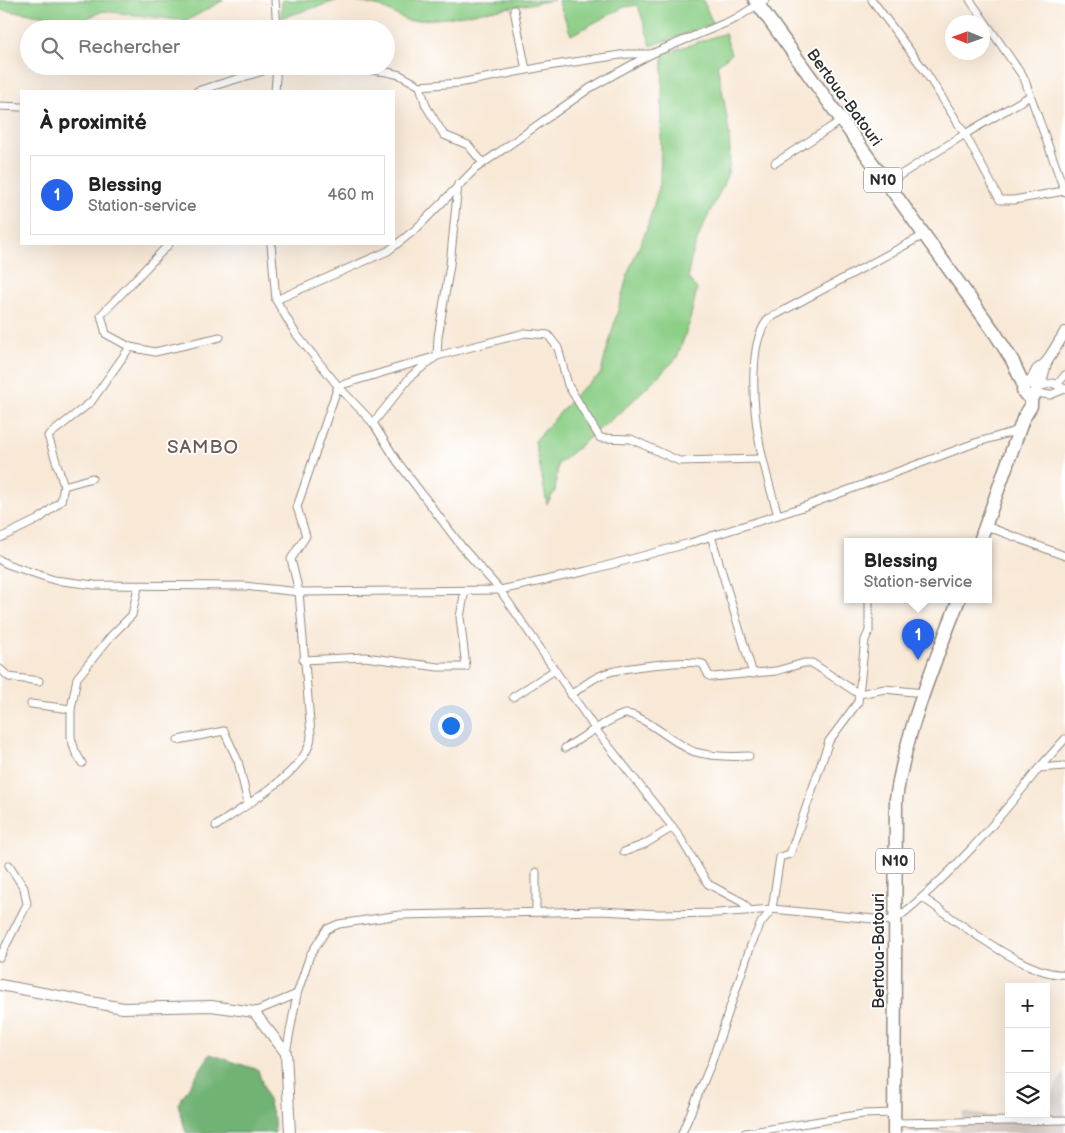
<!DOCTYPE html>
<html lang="fr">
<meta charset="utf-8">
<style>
:root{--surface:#fff;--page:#f6f6f6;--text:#222;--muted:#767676;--line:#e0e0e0;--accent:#2563eb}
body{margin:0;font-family:"Balsamiq Sans",sans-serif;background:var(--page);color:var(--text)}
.controls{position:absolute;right:15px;bottom:15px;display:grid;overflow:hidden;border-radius:0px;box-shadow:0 5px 20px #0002}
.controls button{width:45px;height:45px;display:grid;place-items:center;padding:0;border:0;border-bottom:1px solid var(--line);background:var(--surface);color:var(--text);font:25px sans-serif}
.compass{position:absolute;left:945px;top:15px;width:45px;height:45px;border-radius:50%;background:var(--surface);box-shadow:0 5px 20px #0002;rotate:271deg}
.you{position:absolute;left:450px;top:725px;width:18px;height:18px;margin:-12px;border:4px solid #fff;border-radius:50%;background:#1a73e8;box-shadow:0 0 0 8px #1a73e833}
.badge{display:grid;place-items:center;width:32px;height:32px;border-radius:50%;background:var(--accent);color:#fff;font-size:16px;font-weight:700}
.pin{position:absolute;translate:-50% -41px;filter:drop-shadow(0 1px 2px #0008)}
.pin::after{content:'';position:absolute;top:26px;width:18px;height:15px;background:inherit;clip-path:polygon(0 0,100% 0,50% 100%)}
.popup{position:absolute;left:844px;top:538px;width:148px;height:65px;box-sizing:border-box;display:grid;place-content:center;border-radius:0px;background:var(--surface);filter:drop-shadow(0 1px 4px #0005);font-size:16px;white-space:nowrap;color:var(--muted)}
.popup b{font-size:19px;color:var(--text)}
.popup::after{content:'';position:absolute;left:50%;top:100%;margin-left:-10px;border:10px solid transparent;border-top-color:var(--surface)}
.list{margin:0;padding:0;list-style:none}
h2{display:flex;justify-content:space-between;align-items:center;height:65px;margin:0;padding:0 20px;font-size:21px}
h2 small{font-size:16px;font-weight:400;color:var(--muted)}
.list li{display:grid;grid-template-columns:32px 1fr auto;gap:15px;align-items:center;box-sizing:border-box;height:80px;margin:0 10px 10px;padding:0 10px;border:1px solid var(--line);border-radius:0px}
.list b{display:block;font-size:19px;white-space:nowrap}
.list p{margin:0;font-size:16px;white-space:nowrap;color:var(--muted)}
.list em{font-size:16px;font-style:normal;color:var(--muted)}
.icon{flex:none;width:28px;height:28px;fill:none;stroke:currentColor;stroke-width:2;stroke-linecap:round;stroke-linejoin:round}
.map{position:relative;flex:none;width:1065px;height:1133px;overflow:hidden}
.search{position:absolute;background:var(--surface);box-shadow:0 5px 20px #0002;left:20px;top:20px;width:375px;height:55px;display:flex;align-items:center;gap:12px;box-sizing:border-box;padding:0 18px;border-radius:28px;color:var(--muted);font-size:19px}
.panel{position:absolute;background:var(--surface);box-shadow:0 5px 20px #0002;left:20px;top:90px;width:375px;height:155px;border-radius:0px}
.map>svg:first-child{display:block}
</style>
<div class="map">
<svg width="1065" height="1133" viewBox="0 0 1065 1133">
<rect width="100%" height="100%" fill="#fff"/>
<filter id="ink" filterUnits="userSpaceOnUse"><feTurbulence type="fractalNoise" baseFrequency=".02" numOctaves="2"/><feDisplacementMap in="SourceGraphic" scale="10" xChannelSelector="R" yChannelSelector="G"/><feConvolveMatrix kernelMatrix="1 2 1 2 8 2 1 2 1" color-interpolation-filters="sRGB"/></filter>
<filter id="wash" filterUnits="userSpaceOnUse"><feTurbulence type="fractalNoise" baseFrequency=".0096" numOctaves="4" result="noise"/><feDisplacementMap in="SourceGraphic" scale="20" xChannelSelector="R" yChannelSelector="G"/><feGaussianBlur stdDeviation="1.12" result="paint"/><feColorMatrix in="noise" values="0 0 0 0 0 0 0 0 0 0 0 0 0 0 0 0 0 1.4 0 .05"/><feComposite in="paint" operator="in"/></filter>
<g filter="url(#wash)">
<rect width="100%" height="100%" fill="#f8e8d6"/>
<polygon fill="#cec1ba" points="1064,1073 1065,1133 910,1133 911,1128 959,1130 963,1112 1032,1122 1037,1114 1046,1114 1046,1100"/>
<g fill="#8ccf87" stroke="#5c7d59">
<polygon points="0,0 224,0 186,21 103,11 83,20 0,10"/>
<polygon points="282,0 339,0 281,18"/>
<polygon points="347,0 554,0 446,18 408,21 379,6"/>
<polygon points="558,0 703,0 713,24 651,46 638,5 624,7 571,35"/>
<path d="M725,33L731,54L717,65C722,89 736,153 727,175C714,209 691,240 688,278L697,289L689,324L677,358L625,408L558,464L555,491L547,504L535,441L580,390L600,375L629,270L646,231L660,184L663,54Z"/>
</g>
<polygon fill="#71b274" stroke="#4e6e50" points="210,1054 258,1070 274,1119 275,1133 186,1133 178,1104"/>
</g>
<g filter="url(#ink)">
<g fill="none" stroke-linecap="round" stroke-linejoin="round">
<g stroke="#928a80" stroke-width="9">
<g id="street">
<polyline points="275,0 277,29"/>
<polyline points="872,0 925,71 965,134 1000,200 1014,200 1064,191"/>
<polyline points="970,0 1024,78 1065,192"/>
<polyline points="514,10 526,70"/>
<polyline points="336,66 387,72 400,75 420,86 459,83 548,66 627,54 651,54 735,19 765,0"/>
<polyline points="420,86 426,106 444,135 468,145 483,163"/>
<polyline points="197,91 263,71 269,66"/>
<polyline points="275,91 277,66"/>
<polyline points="0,106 21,107"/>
<polyline points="775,163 842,120"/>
<polyline points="886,184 965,134 1030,96"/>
<polyline points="169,244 101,315 106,334 130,347 155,352 220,337"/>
<polyline points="271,244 276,300 296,334 338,386 373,423 397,461 462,547 500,590 596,730 678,834 708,884 742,902 750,911"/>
<polyline points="276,300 388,251 416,229 475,169 590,88 651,54"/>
<polyline points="1057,385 1065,375"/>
<polyline points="1037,387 1053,383 1065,389"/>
<polyline points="1036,393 1050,395 1065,389"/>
<polyline points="373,423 411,376 437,356 438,337 450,265 458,184"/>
<polyline points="92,478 64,486 48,436 91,402 130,347"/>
<path d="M778,515C763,465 752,423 754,371C755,352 757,334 768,319L924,235"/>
<polyline points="986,526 1065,556"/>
<polyline points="711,536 753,674"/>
<polyline points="0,538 39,519 61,501 64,486"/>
<polyline points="0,560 7,564 54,580 94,585 244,586 299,592 500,590 587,571 690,543 800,508 975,443 1019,430"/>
<polyline points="303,660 365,657 438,667 466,667 460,617 465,590"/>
<polyline points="0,669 9,677 39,681"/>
<path d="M571,695C582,687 592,678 604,674C620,668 688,659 703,664L709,676L713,677L776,671L804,663H812L859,694L865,640L869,631V599"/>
<polyline points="513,697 555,670"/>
<polyline points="31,704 71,709"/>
<polyline points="178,740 224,731 238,761 248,803"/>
<path d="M565,748C579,740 611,717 625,714C640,712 675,745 695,752C713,757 730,757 749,756"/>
<polyline points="82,763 75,751 71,737 71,709 77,678 111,636 132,615 138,587"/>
<polyline points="1039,768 1065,739"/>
<path d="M216,826C242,807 312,769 311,734L299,592L291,559L306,536L297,507L338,386L437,356L525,333L548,335L558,348L568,385L600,438L631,439L679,461L761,459"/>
<polyline points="624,852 645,844 673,827"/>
<polyline points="536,872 536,912"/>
<path d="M923,898C955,919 1028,978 1065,974"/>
<polyline points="0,957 27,904 24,888 9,865"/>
<polyline points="254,1012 297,994"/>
<path d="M286,1053L297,994L310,955L327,929L339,924L400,915L601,911L659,914L717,913L772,909L894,921C950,877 995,824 1039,768L1065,766"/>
<polyline points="894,1123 1065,1120"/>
<polyline points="682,1133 711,1064 751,945 761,923 772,909 780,857 790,854 829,741 858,702 859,694 885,689 923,693"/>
<polyline points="745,1133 863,1114 894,1113"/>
</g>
</g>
<g stroke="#928a80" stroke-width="12">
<g id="secondary">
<polyline points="1031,382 1037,370 1046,363"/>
<polyline points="1037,386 1042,379 1046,363 1065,332"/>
<polyline points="0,985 123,1008 211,1006 254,1012 286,1053 290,1133"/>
</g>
</g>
<g stroke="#928a80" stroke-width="15">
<g id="highway">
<polyline points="755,0 995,333 1012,360 1024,386"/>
<circle cx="1030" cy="389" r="7"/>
<polyline points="980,541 1023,419 1031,406 1031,396"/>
<path d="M894,1133L896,799C906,730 934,664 959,599"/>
</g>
</g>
<use href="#street" stroke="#fff" stroke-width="7"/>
<use href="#secondary" stroke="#fff" stroke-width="10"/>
<use href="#highway" stroke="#fff" stroke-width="12"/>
</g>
</g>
<g text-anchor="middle" stroke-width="4" stroke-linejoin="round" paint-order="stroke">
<g fill="#fff" stroke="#6b6b6b" stroke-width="1">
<rect x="864" y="167.5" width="38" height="25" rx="4"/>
<rect x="876" y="848.5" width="38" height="25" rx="4"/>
</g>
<g font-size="15" font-weight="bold" fill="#2b2b2b">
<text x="883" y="185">N10</text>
<text x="895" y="866">N10</text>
</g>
<g font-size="16" fill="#2b2b2b" stroke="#fff">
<text transform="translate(845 97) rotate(54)" y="6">Bertoua-Batouri</text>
<text transform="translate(878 951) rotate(-90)" y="6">Bertoua-Batouri</text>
</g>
<g font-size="19" letter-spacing="1" fill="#6d5954" stroke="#fff">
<text x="203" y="453">SAMBO</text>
</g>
</g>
</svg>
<div class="controls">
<button>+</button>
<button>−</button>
<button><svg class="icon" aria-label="layers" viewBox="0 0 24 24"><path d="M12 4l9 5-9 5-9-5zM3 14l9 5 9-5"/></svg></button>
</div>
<svg class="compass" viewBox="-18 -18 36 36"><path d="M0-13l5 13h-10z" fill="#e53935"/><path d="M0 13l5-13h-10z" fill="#767676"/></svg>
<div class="you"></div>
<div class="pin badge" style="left:918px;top:660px">1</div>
<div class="popup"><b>Blessing</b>Station-service</div>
<div class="search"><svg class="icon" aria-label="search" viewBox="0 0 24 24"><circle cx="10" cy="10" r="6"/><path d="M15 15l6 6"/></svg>Rechercher</div>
<section class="panel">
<h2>À proximité<small></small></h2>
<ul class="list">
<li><span class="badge">1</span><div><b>Blessing</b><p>Station-service</p></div><em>460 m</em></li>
</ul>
</section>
</div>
